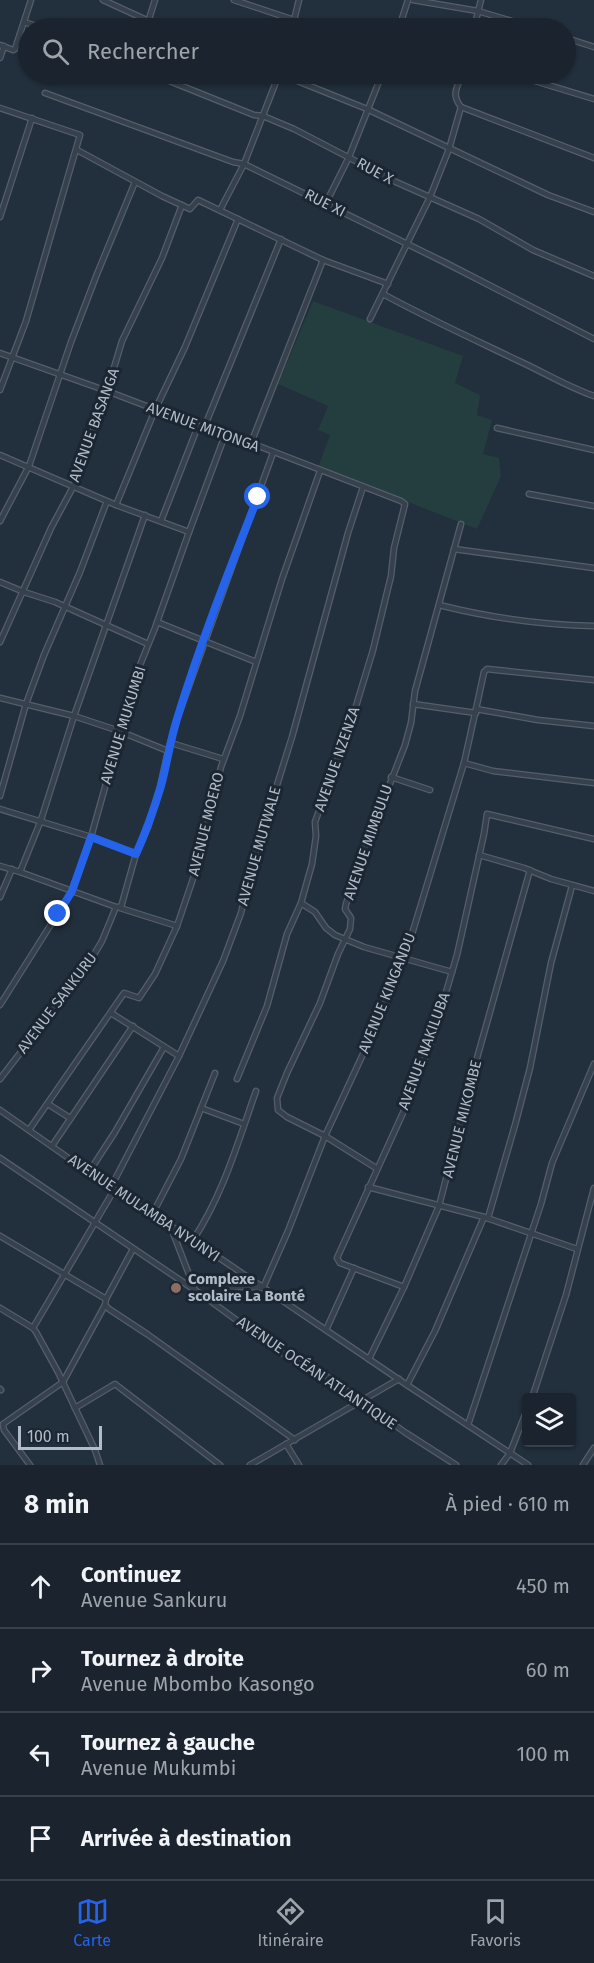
<!DOCTYPE html>
<html lang="fr">
<meta charset="utf-8">
<style>
:root{--surface:#1a232e;--page:#272f3a;--text:#f1f3f6;--muted:#9fa4aa;--line:#38404a;--accent:#2563eb}
body{margin:0;font-family:"Fira Sans",sans-serif;background:var(--page);color:var(--text)}
.controls{position:absolute;right:18px;bottom:18px;display:grid;overflow:hidden;border-radius:6px;box-shadow:0 2px 4px #0004}
.controls button{width:54px;height:54px;display:grid;place-items:center;padding:0;border:0;border-bottom:2px solid var(--line);background:var(--surface);color:var(--text);font:30px sans-serif}
.scale{position:absolute;left:18px;bottom:15px;width:84px;box-sizing:border-box;padding-left:6px;border:3px solid #b1bcc9;border-top:0;font-size:16px;line-height:21px;white-space:nowrap;color:#b1bcc9;-webkit-text-stroke:4px #1b2632;paint-order:stroke}
.stop{position:absolute;width:18px;height:18px;margin:-14px;border:4px solid #2563eb;border-radius:50%;background:#fff}
.stop.end{background:#2563eb;border-color:#fff;box-shadow:0 2px 6px #0008}
.list{margin:0;padding:0;list-style:none}
h2{display:flex;justify-content:space-between;align-items:center;height:78px;margin:0;padding:0 24px;font-size:26px}
h2 small{font-size:20px;font-weight:400;color:var(--muted)}
.list li{display:grid;grid-template-columns:39px 1fr auto;gap:18px;align-items:center;box-sizing:border-box;height:84px;padding:0 24px;border-top:2px solid var(--line)}
.list b{display:block;font-size:22px;white-space:nowrap}
.list p{margin:0;font-size:20px;white-space:nowrap;color:var(--muted)}
.list em{font-size:20px;font-style:normal;color:var(--muted)}
.icon{flex:none;width:33px;height:33px;fill:none;stroke:currentColor;stroke-width:2;stroke-linecap:round;stroke-linejoin:round}
.map{position:relative;flex:none;width:594px;height:1465px;overflow:hidden}
.search{position:absolute;background:var(--surface);box-shadow:0 2px 4px #0004;left:18px;right:18px;top:18px;height:66px;display:flex;align-items:center;gap:15px;box-sizing:border-box;padding:0 21px;border-radius:33px;color:var(--muted);font-size:22px}
.sheet{height:414px;background:var(--surface)}
nav{display:flex;justify-content:space-around;align-items:center;box-sizing:border-box;height:84px;border-top:2px solid var(--line);background:var(--surface);font-size:16px;color:var(--muted)}
nav a{display:grid;justify-items:center;gap:3px}
nav .on{color:var(--accent)}
.map>svg:first-child{display:block}
</style>
<div class="map">
<svg width="594" height="1465" viewBox="0 0 594 1465">
<rect width="100%" height="100%" fill="#222f3d"/>
<polygon fill="#243d3e" points="313,301 463,356 455,383 480,395 477,415 492,420 483,454 499,458 501,476 477,529 318,467 330,435 318,430 328,406 278,384"/>
<g fill="none" stroke-linecap="round" stroke-linejoin="round">
<g stroke="#545f6b" stroke-width="7">
<g id="street">
<polyline points="103,0 164,28"/>
<polyline points="234,0 294,20 314,28"/>
<polyline points="413,0 478,11 535,28"/>
<polyline points="24,22 42,28"/>
<polyline points="148,22 155,0"/>
<polyline points="292,28 299,0"/>
<polyline points="399,28 408,0"/>
<polyline points="474,28 481,0"/>
<polyline points="566,38 594,47"/>
<polyline points="0,45 13,50 15,49 31,0"/>
<polyline points="0,58 4,46"/>
<polyline points="152,74 254,115 263,116 294,129 396,182 479,219 533,250 594,276"/>
<polyline points="280,74 367,109 548,195 594,212"/>
<polyline points="512,74 594,99"/>
<polyline points="45,93 233,162 244,164 444,262 594,339"/>
<polyline points="461,107 594,158"/>
<path d="M461,107C451,94 457,88 462,74"/>
<polyline points="0,108 80,135 26,321 0,390"/>
<polyline points="77,150 162,196 190,209 198,200 323,260 388,284"/>
<polyline points="326,203 349,157 382,74"/>
<polyline points="220,210 244,164 279,74"/>
<polyline points="0,217 32,118"/>
<path d="M383,294C427,318 473,339 519,361C545,373 568,387 594,396"/>
<polyline points="370,319 430,197 449,149 461,107"/>
<polyline points="0,353 107,391 204,428 251,443 401,501 405,504 394,548 391,576 373,650 353,716 315,822 316,836 312,864 301,903 287,934 267,1006 237,1079"/>
<polyline points="204,428 281,239"/>
<polyline points="497,428 594,450"/>
<polyline points="251,443 323,260"/>
<polyline points="0,455 116,505 189,532"/>
<polyline points="529,494 594,506"/>
<polyline points="116,505 155,410 185,347 238,219"/>
<polyline points="0,521 29,466 71,342 97,274 135,182"/>
<polyline points="161,521 198,426"/>
<polyline points="454,549 594,568"/>
<polyline points="0,582 24,592 55,602 148,644"/>
<path d="M439,605C491,618 541,625 594,626"/>
<polyline points="157,622 256,662"/>
<polyline points="0,642 51,528 73,487 107,391 122,341 162,258 182,205"/>
<polyline points="0,698 74,716 119,731 168,751"/>
<polyline points="413,704 476,713"/>
<polyline points="476,709 484,672 487,669 594,680"/>
<polyline points="171,743 223,759"/>
<polyline points="464,763 493,771 594,783"/>
<polyline points="391,777 430,790"/>
<polyline points="0,796 26,704 44,655 80,572 107,501"/>
<polyline points="0,809 91,837 136,854"/>
<polyline points="479,855 524,868 551,879 594,891"/>
<polyline points="0,866 20,872 41,820 74,716 145,515"/>
<polyline points="20,872 116,907"/>
<polyline points="0,897 12,869"/>
<polyline points="301,903 315,912 326,928 335,935 364,947 452,972"/>
<polyline points="120,908 177,926"/>
<polyline points="0,1005 72,891 91,837 138,670 155,628 189,532 225,435"/>
<polyline points="111,1013 179,1056"/>
<polyline points="0,1079 86,968 102,941 116,907 121,907 136,854 148,827 160,787 168,751 177,719 273,453"/>
<polyline points="48,1104 70,1118"/>
<polyline points="201,1108 244,1124"/>
<polyline points="0,1110 114,1190 193,1240 407,1385 528,1465"/>
<polyline points="29,1130 124,993 139,998 155,974 177,926 198,864 221,767 240,716 282,579 320,471"/>
<polyline points="52,1146 133,1026"/>
<polyline points="0,1158 205,1297 280,1352 326,1376 406,1433 456,1465"/>
<polyline points="376,1168 325,1136 287,1117 278,1110 277,1098 287,1073 320,1003 338,954 350,929 351,918 345,909 346,904 358,866 405,745 411,723 415,691 461,524"/>
<polyline points="89,1172 115,1132 164,1047"/>
<polyline points="111,1187 179,1056 223,961 241,913 257,849 292,737 348,533 363,487"/>
<polyline points="368,1187 484,1217 577,1249"/>
<polyline points="152,1215 181,1159 215,1073"/>
<polyline points="488,1218 515,1125 530,1068 551,963 572,886"/>
<polyline points="170,1225 195,1290"/>
<polyline points="0,1236 106,1299 105,1305 109,1309 147,1334 295,1440"/>
<path d="M193,1240C223,1195 238,1142 256,1091"/>
<polyline points="404,1287 340,1263 337,1258 412,1093 433,1036 457,955 484,834 487,814 594,839"/>
<path d="M205,1297C229,1287 237,1285 263,1288L288,1231L325,1136L376,1026L409,944L464,763L476,709L538,720L594,726"/>
<polyline points="106,1299 133,1249"/>
<polyline points="0,1308 33,1328 36,1332 58,1372 95,1450 100,1465"/>
<polyline points="33,1328 114,1190"/>
<polyline points="326,1330 354,1268"/>
<polyline points="369,1359 404,1287 439,1206 477,1058 530,870"/>
<polyline points="407,1385 435,1331 484,1217"/>
<polyline points="0,1389 1,1390"/>
<polyline points="532,1398 566,1295 594,1188"/>
<polyline points="75,1408 115,1384 220,1465"/>
<polyline points="468,1425 541,1204 552,1163 594,1064"/>
<polyline points="286,1444 299,1465"/>
<polyline points="30,1465 4,1430 3,1424 63,1382 105,1305"/>
<polyline points="250,1465 399,1379"/>
<polyline points="501,1465 510,1453 526,1412"/>
<polyline points="583,1465 594,1448"/>
</g>
</g>
<use href="#street" stroke="#36414d" stroke-width="4.5"/>
</g>
<g fill="none" stroke-linecap="round" stroke-linejoin="round">
<path stroke="#2563eb" stroke-width="8" d="M58,914L72,891L91,837L136,854C146,832 154,809 161,786C167,764 170,741 177,719C200,644 229,570 258,497"/>
</g>
<circle fill="#8d6e63" stroke="#1b2632" stroke-width="2" cx="176" cy="1288" r="6"/>
<g text-anchor="middle" stroke-width="6" stroke-linejoin="round" paint-order="stroke">
<g font-size="15" fill="#b1bcc9" stroke="#1b2632">
<text transform="translate(375 171) rotate(28)" y="5">RUE X</text>
<text transform="translate(325 203) rotate(27)" y="5">RUE XI</text>
<text transform="translate(94 425) rotate(-70)" y="5">AVENUE BASANGA</text>
<text transform="translate(203 427) rotate(20)" y="5">AVENUE MITONGA</text>
<text transform="translate(123 725) rotate(-73)" y="5">AVENUE MUKUMBI</text>
<text transform="translate(337 759) rotate(-71)" y="5">AVENUE NZENZA</text>
<text transform="translate(206 824) rotate(-76)" y="5">AVENUE MOERO</text>
<text transform="translate(368 842) rotate(-71)" y="5">AVENUE MIMBULU</text>
<text transform="translate(259 846) rotate(-74)" y="5">AVENUE MUTWALE</text>
<text transform="translate(387 993) rotate(-68)" y="5">AVENUE KINGANDU</text>
<text transform="translate(57 1003) rotate(-53)" y="5">AVENUE SANKURU</text>
<text transform="translate(424 1051) rotate(-70)" y="5">AVENUE NAKILUBA</text>
<text transform="translate(462 1119) rotate(-76)" y="5">AVENUE MIKOMBE</text>
<text transform="translate(144 1208) rotate(34)" y="5">AVENUE MULAMBA NYUNYI</text>
<text transform="translate(317 1373) rotate(34)" y="5">AVENUE OCÉAN ATLANTIQUE</text>
</g>
<g font-size="15" font-weight="bold" fill="#b1bcc9" stroke="#1b2632" text-anchor="start">
<text x="188" y="1284">Complexe<tspan x="188" dy="17">scolaire La Bonté</tspan></text>
</g>
</g>
</svg>
<div class="controls">
<button><svg class="icon" aria-label="layers" viewBox="0 0 24 24"><path d="M12 4l9 5-9 5-9-5zM3 14l9 5 9-5"/></svg></button>
</div>
<div class="scale">100 m</div>
<div class="stop" style="left:258px;top:497px"></div>
<div class="stop end" style="left:58px;top:914px"></div>
<div class="search"><svg class="icon" aria-label="search" viewBox="0 0 24 24"><circle cx="10" cy="10" r="6"/><path d="M15 15l6 6"/></svg>Rechercher</div>
</div>
<section class="sheet">
<h2>8 min<small>À pied · 610 m</small></h2>
<ul class="list">
<li><svg class="icon" aria-label="ahead" viewBox="0 0 24 24"><path d="M12 20V5M6 11l6-6 6 6"/></svg><div><b>Continuez</b><p>Avenue Sankuru</p></div><em>450 m</em></li>
<li><svg class="icon" aria-label="right" viewBox="0 0 24 24"><path d="M7 20v-9h11M14 6l5 5-5 5"/></svg><div><b>Tournez à droite</b><p>Avenue Mbombo Kasongo</p></div><em>60 m</em></li>
<li><svg class="icon" aria-label="left" viewBox="0 0 24 24"><path d="M17 20v-9H6M10 6l-5 5 5 5"/></svg><div><b>Tournez à gauche</b><p>Avenue Mukumbi</p></div><em>100 m</em></li>
<li><svg class="icon" aria-label="arrive" viewBox="0 0 24 24"><path d="M6 21V4h12l-3 4 3 4H6"/></svg><div><b>Arrivée à destination</b></div></li>
</ul>
</section>
<nav>
<a class="on"><svg class="icon" aria-label="map" viewBox="0 0 24 24"><path d="M3 6l6-2 6 2 6-2v14l-6 2-6-2-6 2zM9 4v14M15 6v14"/></svg>Carte</a>
<a><svg class="icon" aria-label="directions" viewBox="0 0 24 24"><path d="M12 3l9 9-9 9-9-9zM9 14v-3h6M13 9l2 2-2 2"/></svg>Itinéraire</a>
<a><svg class="icon" aria-label="saved" viewBox="0 0 24 24"><path d="M7 4h10v16l-5-4-5 4z"/></svg>Favoris</a>
</nav>
